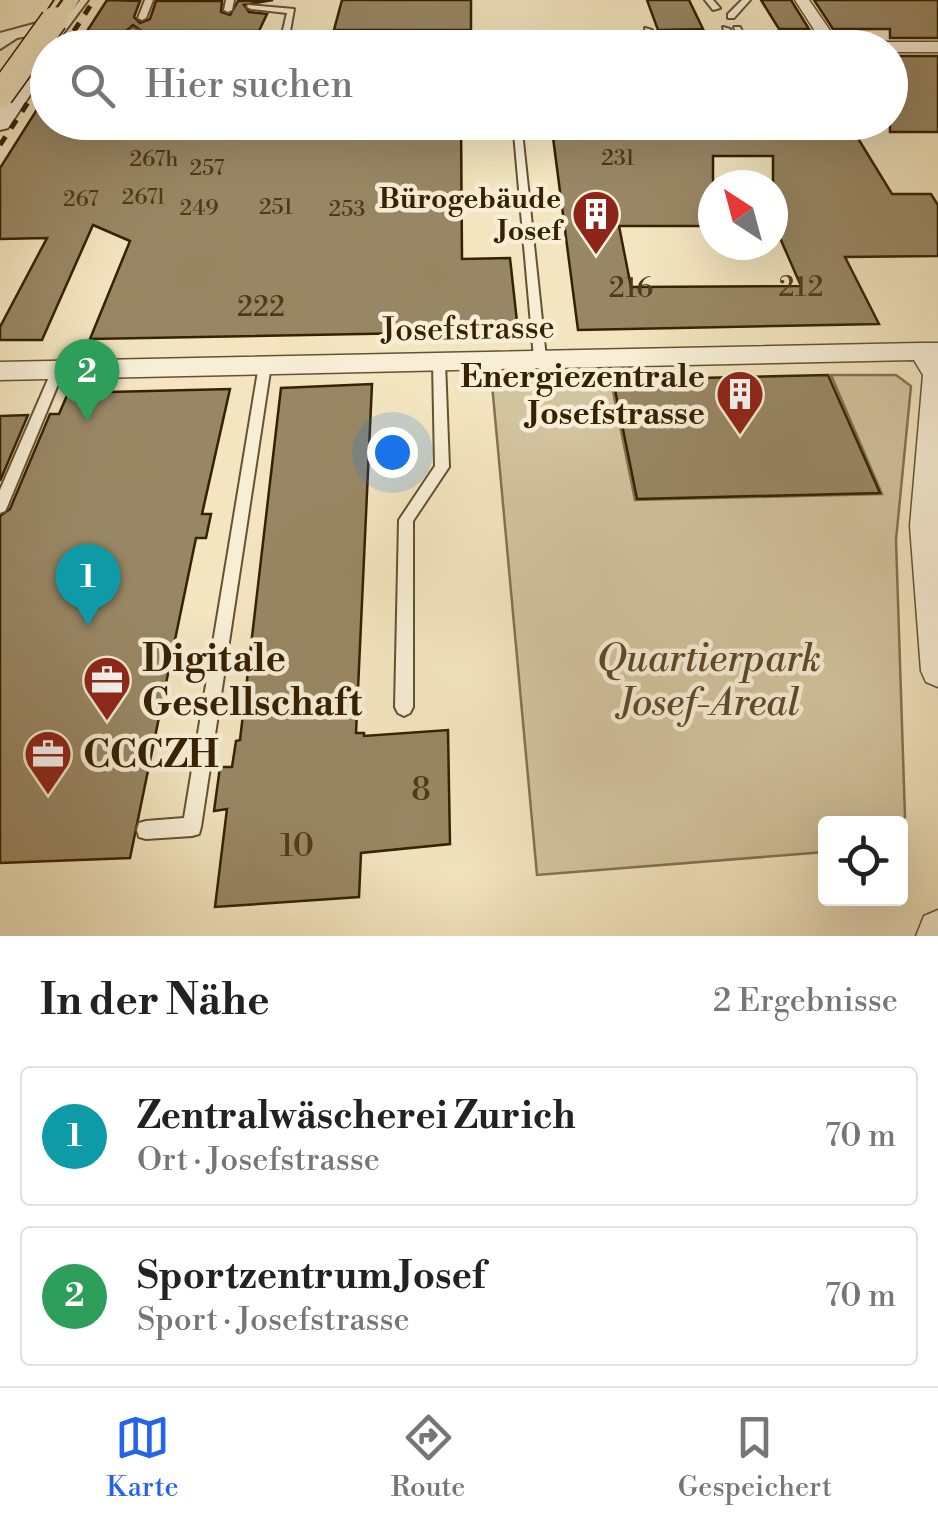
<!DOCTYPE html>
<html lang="de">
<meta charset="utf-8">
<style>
:root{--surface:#fff;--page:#f6f6f6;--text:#222;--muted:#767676;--line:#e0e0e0;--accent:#2563eb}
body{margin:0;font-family:"Libre Bodoni",serif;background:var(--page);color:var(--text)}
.controls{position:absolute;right:30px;bottom:30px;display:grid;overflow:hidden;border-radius:10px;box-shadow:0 10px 40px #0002}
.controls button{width:90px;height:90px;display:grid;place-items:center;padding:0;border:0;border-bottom:2px solid var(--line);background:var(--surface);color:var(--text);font:50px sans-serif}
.compass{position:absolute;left:698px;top:170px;width:90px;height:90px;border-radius:50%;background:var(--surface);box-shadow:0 10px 40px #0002;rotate:324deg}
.you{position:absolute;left:392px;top:452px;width:35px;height:35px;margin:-25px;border:8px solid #fff;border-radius:50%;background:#1a73e8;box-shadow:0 0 0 15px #1a73e833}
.badge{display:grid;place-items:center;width:65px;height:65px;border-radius:50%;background:var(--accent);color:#fff;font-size:32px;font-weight:700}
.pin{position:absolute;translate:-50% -82px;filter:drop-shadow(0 2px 5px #0008)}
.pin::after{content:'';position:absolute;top:52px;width:35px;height:30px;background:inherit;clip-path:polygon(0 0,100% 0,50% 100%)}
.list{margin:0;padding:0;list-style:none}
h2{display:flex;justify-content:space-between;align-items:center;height:130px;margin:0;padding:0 40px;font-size:42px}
h2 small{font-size:32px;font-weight:400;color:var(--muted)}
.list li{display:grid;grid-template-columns:65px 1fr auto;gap:30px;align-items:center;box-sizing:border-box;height:140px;margin:0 20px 20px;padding:0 20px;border:2px solid var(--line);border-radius:10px}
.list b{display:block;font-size:38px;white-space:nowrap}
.list p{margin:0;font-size:32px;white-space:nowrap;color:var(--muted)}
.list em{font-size:32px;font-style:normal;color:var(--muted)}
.icon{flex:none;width:55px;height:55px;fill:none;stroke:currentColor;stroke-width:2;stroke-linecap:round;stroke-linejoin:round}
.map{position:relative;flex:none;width:938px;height:936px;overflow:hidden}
.search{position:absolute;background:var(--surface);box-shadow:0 10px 40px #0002;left:30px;right:30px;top:30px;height:110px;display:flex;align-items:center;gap:25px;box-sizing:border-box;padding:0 35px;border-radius:55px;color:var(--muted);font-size:38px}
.sheet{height:450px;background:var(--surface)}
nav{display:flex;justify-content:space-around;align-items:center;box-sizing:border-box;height:140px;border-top:2px solid var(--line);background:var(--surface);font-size:28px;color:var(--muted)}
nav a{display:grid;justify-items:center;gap:5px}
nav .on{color:var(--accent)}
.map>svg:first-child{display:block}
</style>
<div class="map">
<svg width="938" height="936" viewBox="0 0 938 936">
<rect width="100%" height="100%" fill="#f2e5bf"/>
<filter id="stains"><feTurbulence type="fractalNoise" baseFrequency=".002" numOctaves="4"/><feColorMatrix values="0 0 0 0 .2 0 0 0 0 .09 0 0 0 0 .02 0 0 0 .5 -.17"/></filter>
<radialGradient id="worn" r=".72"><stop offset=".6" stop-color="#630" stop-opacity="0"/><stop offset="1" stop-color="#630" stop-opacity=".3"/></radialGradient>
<polygon fill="#d2c49f" stroke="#847250" stroke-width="2.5" points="831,375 896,375 911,386 896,540 905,817 901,824 826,824 825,852 537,875 492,384 611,381 635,500 882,494"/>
<g fill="#988764" stroke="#362101" stroke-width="2.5" fill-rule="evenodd">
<polygon points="107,0 140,1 134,17 140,23 150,19 156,1 222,1 221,12 230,15 238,1 273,0 244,5 249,12 267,14 259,31 142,31 133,25 126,31 87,31"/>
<polygon points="342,0 471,0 471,30 334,30"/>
<polygon points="647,0 689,0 703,29 658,30"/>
<polygon points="761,0 791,0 809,29 779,29"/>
<polygon points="814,0 938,0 938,38 890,38 890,29 833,29"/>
<rect x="890" y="56" width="48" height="76"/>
<polygon points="48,92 48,122 461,122 462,259 510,258 518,331 90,339 130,241 93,225 42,340 0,340 0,327 47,238 0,239 0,168"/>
<path d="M551,122H591L614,133L805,132L800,122H848L892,194H931L938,205V256L845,257L879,324L578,330ZM713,156H773V222L801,286L631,287L619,226H713Z"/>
<polygon points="828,375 880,493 637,499 613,380"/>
<polygon points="372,384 356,733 364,733 364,736 448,730 450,844 361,853 359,897 215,907 227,809 214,811 220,767 232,767 236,741 240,740 281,388"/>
<polygon points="230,389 202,514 211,514 206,538 196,538 130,858 0,863 0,516 10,509 50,414 59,414 68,393"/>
<polygon points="28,415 0,481 0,416"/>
</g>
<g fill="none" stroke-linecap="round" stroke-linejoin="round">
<g stroke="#655230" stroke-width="4">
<g id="service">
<polygon points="80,0 88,0 59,39 53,39 53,35"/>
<polygon points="145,0 153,0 146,18 142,20 138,18"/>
<polygon points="226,0 234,0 232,10 228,12 224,10"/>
<polygon points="705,0 713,0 720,8 713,10"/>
<polygon points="742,0 750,0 734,18 728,18 728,14"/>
<polygon points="248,5 294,9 287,48 279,47 287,13 251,9 247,7"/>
<polygon points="723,27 730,29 737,48 729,47"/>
<polygon points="734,27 740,27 750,48 742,48"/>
<polygon points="645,28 652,30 658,48 650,47"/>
<polygon points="132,29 139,31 129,48 121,48"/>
<polygon points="513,122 521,122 546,358 540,362 534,358"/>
<polygon points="439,358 445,362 449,467 413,521 413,707 410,713 404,716 398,713 395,707 399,520 435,466 433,362"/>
<polygon points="265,361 271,365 201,827 199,834 192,836 146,839 139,837 137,830 139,823 146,821 184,818 259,365"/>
<polygon points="58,366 64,370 7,507 5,511 0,513 0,490 52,370"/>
</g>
</g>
<g stroke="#655230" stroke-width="3">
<g id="minor">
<polygon points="795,0 809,0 838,42 938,42 938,52 890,52 890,48 50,48 57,43 822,42"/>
<polygon points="920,343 938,343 938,687 926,682 921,671 910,526 923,375 914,360 0,380 0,362"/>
<polygon points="938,910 938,936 916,936 924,916"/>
</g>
</g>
<g stroke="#655230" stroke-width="4">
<polygon id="tertiary" points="41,22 66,37 61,48 48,48 48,68 8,128 0,130 0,107 45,39 38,34 17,38 0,49 0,33"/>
</g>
<g stroke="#362101" stroke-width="4">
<polygon id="primary" points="55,0 79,0 63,25 54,27 42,20"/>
</g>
<use href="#service" fill="#f7eed5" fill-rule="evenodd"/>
<use href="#minor" fill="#f7eed5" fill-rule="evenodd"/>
<use href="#tertiary" fill="#f7eed5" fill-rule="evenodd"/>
<use href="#primary" fill="#f2e5bf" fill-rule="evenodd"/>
<polyline stroke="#362101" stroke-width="2.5" points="0,87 62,0"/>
<g stroke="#362101" stroke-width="5" stroke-dasharray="10 10" stroke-linecap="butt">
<polyline points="63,48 94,0"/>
<polyline points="0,145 48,72"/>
</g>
<g stroke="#362101" stroke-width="29" stroke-linecap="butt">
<polyline id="primary-bridge" points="0,95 54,20"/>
</g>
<use href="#primary-bridge" stroke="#f2e5bf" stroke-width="26"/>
</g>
<defs>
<g id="building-pin" transform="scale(2.5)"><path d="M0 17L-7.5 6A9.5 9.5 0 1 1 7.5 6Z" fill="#8f2418" stroke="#f7eed5"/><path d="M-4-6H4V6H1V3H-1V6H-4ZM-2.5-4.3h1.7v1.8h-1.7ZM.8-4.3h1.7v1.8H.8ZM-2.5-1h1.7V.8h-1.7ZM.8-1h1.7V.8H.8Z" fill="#fff"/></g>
<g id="office-pin" transform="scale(2.5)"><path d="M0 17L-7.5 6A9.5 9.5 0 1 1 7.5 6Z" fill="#8f2418" stroke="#f7eed5"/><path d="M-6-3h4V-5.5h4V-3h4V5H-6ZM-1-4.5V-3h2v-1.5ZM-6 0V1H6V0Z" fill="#fff"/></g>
</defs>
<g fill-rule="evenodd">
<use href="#building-pin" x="596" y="214"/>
<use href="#building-pin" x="740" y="394"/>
<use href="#office-pin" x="107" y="680"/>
<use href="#office-pin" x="48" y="754"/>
</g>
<g text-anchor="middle" stroke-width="9" stroke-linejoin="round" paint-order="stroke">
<g font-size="22" fill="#4e3a1a">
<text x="618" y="165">231</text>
<text x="154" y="166">267h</text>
<text x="207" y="175">257</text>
<text x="143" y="204">267l</text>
<text x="81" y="206">267</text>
<text x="276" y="214">251</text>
<text x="199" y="215">249</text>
<text x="347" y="216">253</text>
</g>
<g font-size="28" font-weight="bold" fill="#362101" stroke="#f7eed5" text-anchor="end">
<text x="561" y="208">Bürogebäude<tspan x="561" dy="32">Josef</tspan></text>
</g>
<g font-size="28" fill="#4e3a1a">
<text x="801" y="296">212</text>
<text x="631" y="297">216</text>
<text x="261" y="316">222</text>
</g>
<g font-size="32" fill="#362101" stroke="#f7eed5">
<text transform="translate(468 328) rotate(-1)" y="11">Josefstrasse</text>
</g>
<g font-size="32" font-weight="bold" fill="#362101" stroke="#f7eed5" text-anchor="end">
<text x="705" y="387">Energiezentrale<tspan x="705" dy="37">Josefstrasse</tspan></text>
</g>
<g font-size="32" fill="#4e3a1a">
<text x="421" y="800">8</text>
<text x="297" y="856">10</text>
</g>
<g font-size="38" font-weight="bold" fill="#362101" stroke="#f7eed5" text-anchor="start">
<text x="142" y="671">Digitale<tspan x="142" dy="44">Gesellschaft</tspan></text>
<text x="83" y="767">CCCZH</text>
</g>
<g font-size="38" font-style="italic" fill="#5d4a28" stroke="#f7eed5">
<text x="709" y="671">Quartierpark<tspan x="709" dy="44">Josef-Areal</tspan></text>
</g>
</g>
<rect width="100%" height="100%" filter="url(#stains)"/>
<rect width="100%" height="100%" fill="url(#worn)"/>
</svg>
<div class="controls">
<button><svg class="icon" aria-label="locate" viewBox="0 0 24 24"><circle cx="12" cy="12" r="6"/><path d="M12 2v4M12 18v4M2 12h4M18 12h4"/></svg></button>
</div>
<svg class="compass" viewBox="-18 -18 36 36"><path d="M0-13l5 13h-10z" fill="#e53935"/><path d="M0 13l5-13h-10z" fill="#767676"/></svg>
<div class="you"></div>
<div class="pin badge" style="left:88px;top:626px;background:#0f9aa8">1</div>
<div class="pin badge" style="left:87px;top:421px;background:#2e9e5b">2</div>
<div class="search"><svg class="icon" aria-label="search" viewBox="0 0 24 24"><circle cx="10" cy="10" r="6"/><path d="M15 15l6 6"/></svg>Hier suchen</div>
</div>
<section class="sheet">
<h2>In der Nähe<small>2 Ergebnisse</small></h2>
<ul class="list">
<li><span class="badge" style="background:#0f9aa8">1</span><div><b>Zentralwäscherei Zurich</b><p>Ort · Josefstrasse</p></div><em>70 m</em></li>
<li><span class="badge" style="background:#2e9e5b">2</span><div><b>Sportzentrum Josef</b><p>Sport · Josefstrasse</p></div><em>70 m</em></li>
</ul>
</section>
<nav>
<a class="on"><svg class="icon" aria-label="map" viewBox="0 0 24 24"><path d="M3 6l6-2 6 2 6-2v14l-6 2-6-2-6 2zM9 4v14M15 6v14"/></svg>Karte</a>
<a><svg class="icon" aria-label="directions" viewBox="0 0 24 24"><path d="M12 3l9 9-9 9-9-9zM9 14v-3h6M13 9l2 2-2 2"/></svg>Route</a>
<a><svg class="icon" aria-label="saved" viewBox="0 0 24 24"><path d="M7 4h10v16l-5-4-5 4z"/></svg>Gespeichert</a>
</nav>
